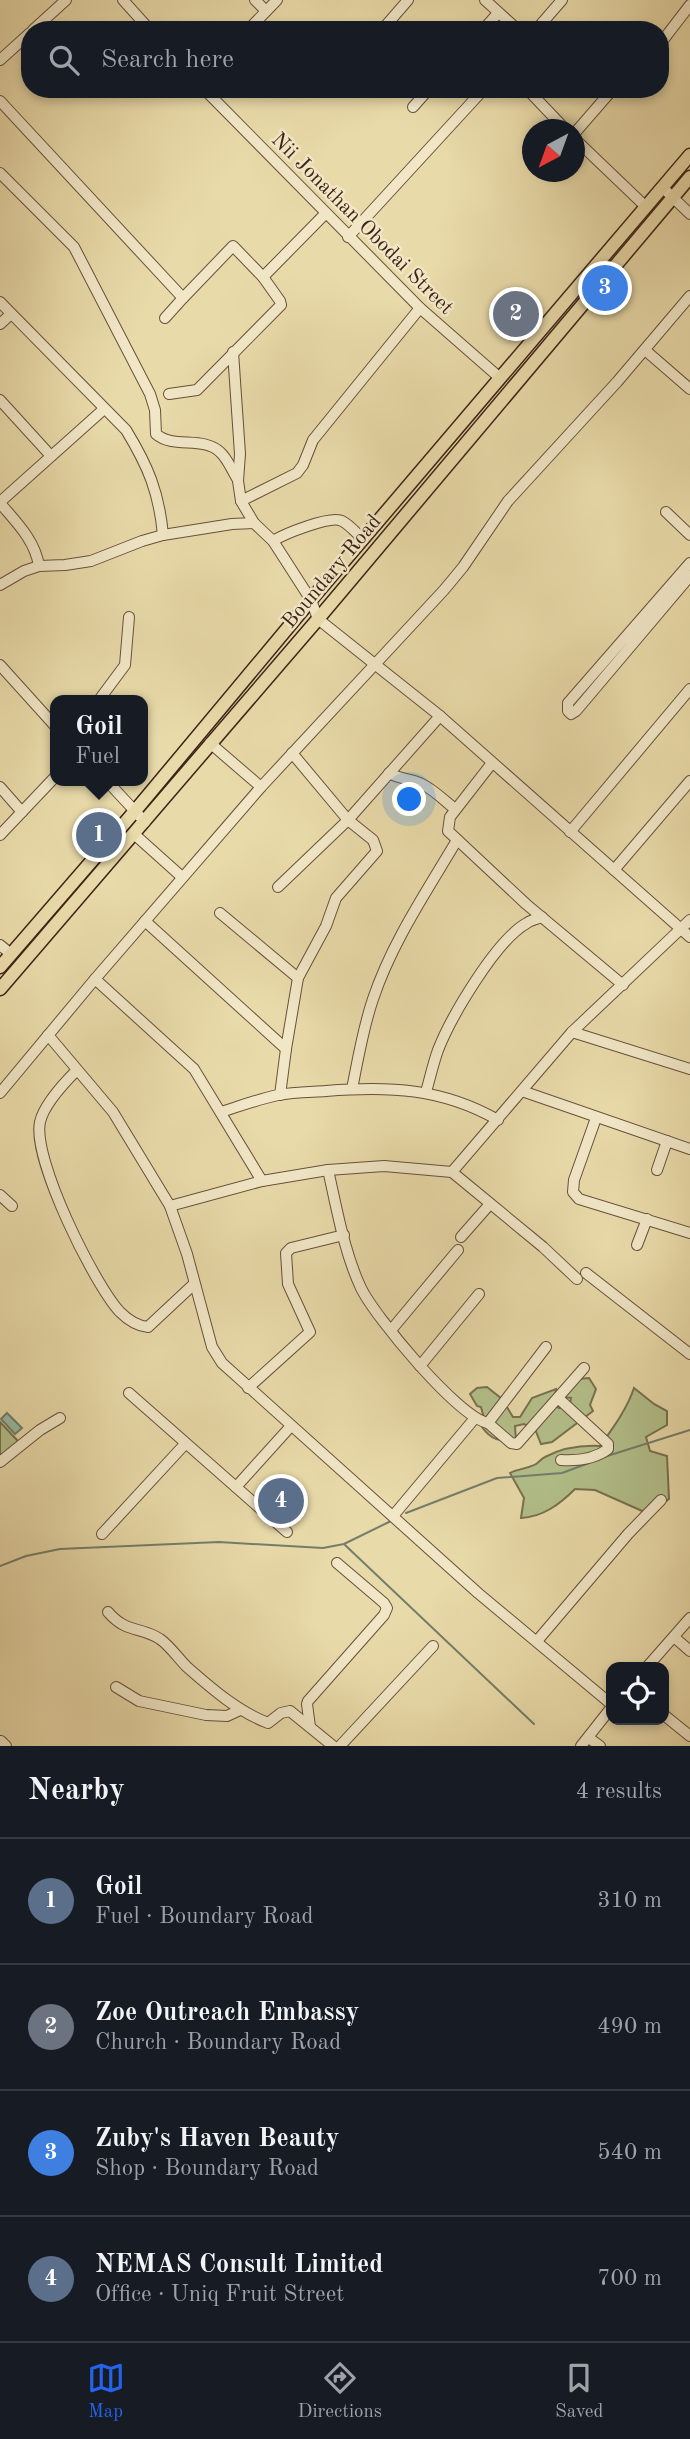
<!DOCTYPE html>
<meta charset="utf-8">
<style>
:root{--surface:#171b24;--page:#242831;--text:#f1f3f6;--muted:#9ea1a6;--line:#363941;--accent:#2563eb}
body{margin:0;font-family:"Old Standard TT",serif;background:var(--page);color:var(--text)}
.controls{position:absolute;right:21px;bottom:21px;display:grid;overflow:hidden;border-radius:14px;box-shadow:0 4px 10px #0003}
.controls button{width:63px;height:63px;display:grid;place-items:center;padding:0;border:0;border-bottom:2px solid var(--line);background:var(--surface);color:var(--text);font:35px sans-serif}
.compass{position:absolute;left:522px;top:119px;width:63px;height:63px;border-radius:50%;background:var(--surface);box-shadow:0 4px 10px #0003;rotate:221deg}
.you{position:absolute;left:410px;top:800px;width:24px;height:24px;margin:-18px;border:5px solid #fff;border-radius:50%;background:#1a73e8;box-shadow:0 0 0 10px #1a73e833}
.badge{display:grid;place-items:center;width:46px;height:46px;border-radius:50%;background:var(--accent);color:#fff;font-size:23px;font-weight:700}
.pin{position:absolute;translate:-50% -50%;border:4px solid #fff;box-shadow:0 2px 7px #0006}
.popup{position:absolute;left:50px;top:695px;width:98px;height:91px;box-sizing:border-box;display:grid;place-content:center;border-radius:14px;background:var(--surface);filter:drop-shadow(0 2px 5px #0005);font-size:23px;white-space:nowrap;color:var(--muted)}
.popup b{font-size:26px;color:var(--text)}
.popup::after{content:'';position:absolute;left:50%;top:100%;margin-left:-14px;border:14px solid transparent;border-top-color:var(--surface)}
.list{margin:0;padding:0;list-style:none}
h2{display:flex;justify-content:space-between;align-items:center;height:91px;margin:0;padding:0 28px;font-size:30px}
h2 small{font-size:23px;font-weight:400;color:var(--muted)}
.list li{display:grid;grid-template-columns:46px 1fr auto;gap:21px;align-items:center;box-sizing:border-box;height:126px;padding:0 28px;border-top:2px solid var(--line)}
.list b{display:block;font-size:26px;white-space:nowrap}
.list p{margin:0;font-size:23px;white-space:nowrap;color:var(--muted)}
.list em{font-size:23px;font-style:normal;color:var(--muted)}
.icon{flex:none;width:38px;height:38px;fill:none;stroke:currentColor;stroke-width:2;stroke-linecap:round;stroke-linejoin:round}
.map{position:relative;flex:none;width:690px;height:1746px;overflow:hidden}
.search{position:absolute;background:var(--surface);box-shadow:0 4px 10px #0003;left:21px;right:21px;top:21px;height:77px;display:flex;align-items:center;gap:18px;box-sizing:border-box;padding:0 24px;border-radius:28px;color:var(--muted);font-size:26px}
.sheet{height:595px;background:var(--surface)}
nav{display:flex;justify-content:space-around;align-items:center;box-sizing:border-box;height:98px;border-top:2px solid var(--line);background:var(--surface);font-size:19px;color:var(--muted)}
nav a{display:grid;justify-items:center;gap:4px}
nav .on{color:var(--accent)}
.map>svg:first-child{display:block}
</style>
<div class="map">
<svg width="690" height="1746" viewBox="0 0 690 1746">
<rect width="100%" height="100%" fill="#e9daa9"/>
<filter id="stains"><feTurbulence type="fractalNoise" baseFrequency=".00286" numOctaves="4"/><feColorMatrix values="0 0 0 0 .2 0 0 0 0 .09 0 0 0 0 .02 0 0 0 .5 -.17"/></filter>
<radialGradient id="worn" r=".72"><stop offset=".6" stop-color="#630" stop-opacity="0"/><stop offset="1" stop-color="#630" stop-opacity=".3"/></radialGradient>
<g fill="#b3c08b" stroke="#787150" stroke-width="2">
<path d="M589,1378L596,1389L590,1405L593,1411L552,1442L541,1444L535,1429L524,1424L515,1426L516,1440C500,1442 491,1440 482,1427L485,1422L481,1407L477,1406L470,1394L477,1388L487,1387L502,1399L513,1417H520L532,1398L556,1389L554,1404L559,1408L570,1404L571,1398L561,1397L578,1379Z"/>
<path d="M634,1388L654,1404L667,1411V1425L646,1437L650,1451L667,1456L669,1499L649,1514L595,1490L575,1489C560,1504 543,1517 521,1518L524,1498L510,1473C517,1469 530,1468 536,1464C539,1462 541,1459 545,1457C562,1448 581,1445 600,1446C613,1428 627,1409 634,1388Z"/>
<polygon points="0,1422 18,1441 0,1459"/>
</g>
<polygon fill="#99bba3" stroke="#747e6b" stroke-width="2" points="7,1413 22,1428 15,1434 1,1419"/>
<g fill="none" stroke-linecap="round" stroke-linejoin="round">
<g stroke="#747e6b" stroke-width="2">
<polyline points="604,1457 690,1430"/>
<polyline points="406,1513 497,1478 562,1473 589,1463"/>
<polyline points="345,1545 534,1724"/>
<polyline points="0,1566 26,1556 60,1549 219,1542 323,1548 344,1544 391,1521"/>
</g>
<g stroke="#68503b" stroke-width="12">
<g id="minor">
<polyline points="123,0 150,30"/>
<polyline points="255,0 266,11"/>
<polyline points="485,0 518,30"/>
<polyline points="33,30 66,0"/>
<polyline points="248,30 277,0"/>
<polyline points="382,30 408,0"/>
<polyline points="483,30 498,13"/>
<polyline points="536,30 562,0"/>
<polyline points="660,44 690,5"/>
<polyline points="0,60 30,33"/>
<polyline points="204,89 420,308 500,378"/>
<polyline points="527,89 566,130"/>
<polyline points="0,101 183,298 233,246 263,277"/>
<polyline points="413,107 429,89"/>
<polyline points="574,134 613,89"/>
<polyline points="574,138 645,206"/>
<path d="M0,173L74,247L150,394L155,410L156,434C173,449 203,436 220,452C228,459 232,471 238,480"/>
<polyline points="662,187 690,214"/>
<polyline points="348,237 484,89"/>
<path d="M0,302L126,430C148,466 159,492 163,535"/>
<polyline points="165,318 183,298"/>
<polyline points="0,324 11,314"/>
<polyline points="645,350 690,389"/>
<polyline points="233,352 240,454 238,481 241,501 254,523 273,541 311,600 318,619 440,716 690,937"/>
<polyline points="169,394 197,390 281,305 280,301 263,277 325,214"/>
<polyline points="0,400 51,456"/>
<polyline points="241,501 297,473 303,465 313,440 420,308"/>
<polyline points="0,502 104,409"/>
<path d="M0,503C16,522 35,540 39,566"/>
<polyline points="666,512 690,535"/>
<path d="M273,541C284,534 331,515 342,521C350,525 357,534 363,539"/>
<polyline points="690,563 568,703 568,711 571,714 576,711 690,576"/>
<polyline points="0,585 24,571 39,566 65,565 91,561 142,541 163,535 232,524 254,523"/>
<polyline points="0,665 55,726"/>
<polyline points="99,700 125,665 129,617"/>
<polyline points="210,743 261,787"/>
<polyline points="492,763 450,817 448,831 526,904 623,985"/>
<path d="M389,773C401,780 411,778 422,784C434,790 445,801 455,809"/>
<polyline points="107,781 145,822"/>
<polyline points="0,787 22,812"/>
<polyline points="570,832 690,689"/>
<polyline points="134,834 182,877"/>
<polyline points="0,835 55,777"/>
<polyline points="614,870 690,781"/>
<polyline points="278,887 348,820 440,716"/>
<polyline points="220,913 298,978"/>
<polyline points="145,921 286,1049 280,1095"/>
<polyline points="0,945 11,954"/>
<polyline points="95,979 194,1069 262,1181"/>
<polyline points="572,1032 690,1069"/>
<polyline points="48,1035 113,1112 170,1206 187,1254 212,1347 222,1363 478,1593 611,1704"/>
<polyline points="286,1049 298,978 326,926 336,898 377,851 373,840 348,820 292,753"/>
<path d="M77,1070C64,1083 44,1104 40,1122C32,1159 94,1284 120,1312C127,1319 137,1326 148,1327L194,1284"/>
<path d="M352,1089C358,1059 363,1028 373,999C392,942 427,891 457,840"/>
<polyline points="522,1091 690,1149"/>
<path d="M426,1092C430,1078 433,1064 438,1050C451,1017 496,940 527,923C531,920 537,919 542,917"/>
<polyline points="0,1093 95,979 261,787 444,590 463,567 508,501 617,382 690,296"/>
<path d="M221,1112C240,1106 259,1099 278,1095C293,1092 311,1092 326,1091C389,1086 442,1088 498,1120"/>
<polyline points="596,1118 574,1180 573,1192 579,1199 690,1233"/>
<path d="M328,1170C337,1209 344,1252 361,1288C375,1317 458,1417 488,1423L546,1347"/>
<polyline points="657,1170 667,1141"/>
<polyline points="452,1172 572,1032 690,920"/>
<polyline points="0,1195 12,1206"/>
<polyline points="170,1206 262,1181 328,1170 384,1166 452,1172 543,1247 577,1279"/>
<polyline points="461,1237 490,1204"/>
<polyline points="637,1245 647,1219"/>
<polyline points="586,1273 690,1354"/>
<polyline points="392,1329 458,1250"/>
<polyline points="420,1366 479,1294"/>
<polyline points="248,1388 310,1332 288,1284 286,1253 291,1248 344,1235"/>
<polyline points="129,1393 287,1532"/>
<path d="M558,1398L608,1444V1449C595,1459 577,1461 561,1460"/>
<polyline points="488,1423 511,1443 517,1444 584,1368"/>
<polyline points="0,1462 40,1430 60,1418"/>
<polyline points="236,1487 291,1426"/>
<polyline points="393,1516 475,1418"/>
<polyline points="102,1534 185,1444"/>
<path d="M108,1612C127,1634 140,1626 160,1639C170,1646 178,1658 187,1667C211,1688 237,1711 268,1723L281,1713L290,1711L333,1746"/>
<polyline points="674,1637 690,1651"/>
<polyline points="537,1641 628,1534 661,1500"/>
<polyline points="647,1667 690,1618"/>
<polyline points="116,1687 139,1701 206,1715 227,1716 240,1710"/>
<polyline points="664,1715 690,1736"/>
<polyline points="310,1727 307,1704 308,1701 384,1615 387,1608 384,1603 337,1563"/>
<polyline points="589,1738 600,1746"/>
<polyline points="1,1741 6,1746"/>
<polyline points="340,1746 433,1646"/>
<polyline points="581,1746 611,1708"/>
</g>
</g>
<g stroke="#3d2216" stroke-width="15">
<g id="major">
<polyline points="0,967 135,811 311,600 690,155"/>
<polyline points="0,989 318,619 690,177"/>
</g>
</g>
<use href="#minor" stroke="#f1e7c7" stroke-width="10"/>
<use href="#major" stroke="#e9daa9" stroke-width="12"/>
</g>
<g text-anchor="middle" stroke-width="5" stroke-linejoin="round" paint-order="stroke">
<g font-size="21" fill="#3d2216" stroke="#f1e7c7">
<text transform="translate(363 223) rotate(45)" y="7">Nii Jonathan Obodai Street</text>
<text transform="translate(331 571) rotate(-50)" y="7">Boundary Road</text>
</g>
</g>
<rect width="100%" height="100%" filter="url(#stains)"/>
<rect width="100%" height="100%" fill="url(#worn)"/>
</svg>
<div class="controls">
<button><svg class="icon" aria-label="locate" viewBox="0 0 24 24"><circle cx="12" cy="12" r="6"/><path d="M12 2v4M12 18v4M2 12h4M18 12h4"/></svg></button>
</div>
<svg class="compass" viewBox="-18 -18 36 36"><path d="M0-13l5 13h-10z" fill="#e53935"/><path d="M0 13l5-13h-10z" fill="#9ea1a6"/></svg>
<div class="you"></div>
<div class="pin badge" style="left:99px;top:835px;background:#5c6f8a">1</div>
<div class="popup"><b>Goil</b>Fuel</div>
<div class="pin badge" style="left:516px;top:314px;background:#6b7280">2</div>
<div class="pin badge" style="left:605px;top:288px;background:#3f7fe0">3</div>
<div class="pin badge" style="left:281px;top:1501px;background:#5c6f8a">4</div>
<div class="search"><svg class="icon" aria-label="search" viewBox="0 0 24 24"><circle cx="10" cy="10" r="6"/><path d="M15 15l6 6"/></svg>Search here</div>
</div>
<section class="sheet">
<h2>Nearby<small>4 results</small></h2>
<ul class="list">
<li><span class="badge" style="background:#5c6f8a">1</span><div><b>Goil</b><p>Fuel · Boundary Road</p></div><em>310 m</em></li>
<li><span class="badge" style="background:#6b7280">2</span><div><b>Zoe Outreach Embassy</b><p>Church · Boundary Road</p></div><em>490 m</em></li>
<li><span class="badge" style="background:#3f7fe0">3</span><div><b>Zuby's Haven Beauty</b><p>Shop · Boundary Road</p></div><em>540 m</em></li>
<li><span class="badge" style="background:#5c6f8a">4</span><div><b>NEMAS Consult Limited</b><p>Office · Uniq Fruit Street</p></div><em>700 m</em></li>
</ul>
</section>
<nav>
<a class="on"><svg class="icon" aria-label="map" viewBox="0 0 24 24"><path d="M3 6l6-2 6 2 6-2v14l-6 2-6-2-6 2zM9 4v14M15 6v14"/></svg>Map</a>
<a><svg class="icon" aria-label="directions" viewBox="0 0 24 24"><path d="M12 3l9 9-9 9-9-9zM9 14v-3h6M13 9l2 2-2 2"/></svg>Directions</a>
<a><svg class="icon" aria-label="saved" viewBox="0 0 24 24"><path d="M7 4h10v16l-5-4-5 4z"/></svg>Saved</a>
</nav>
